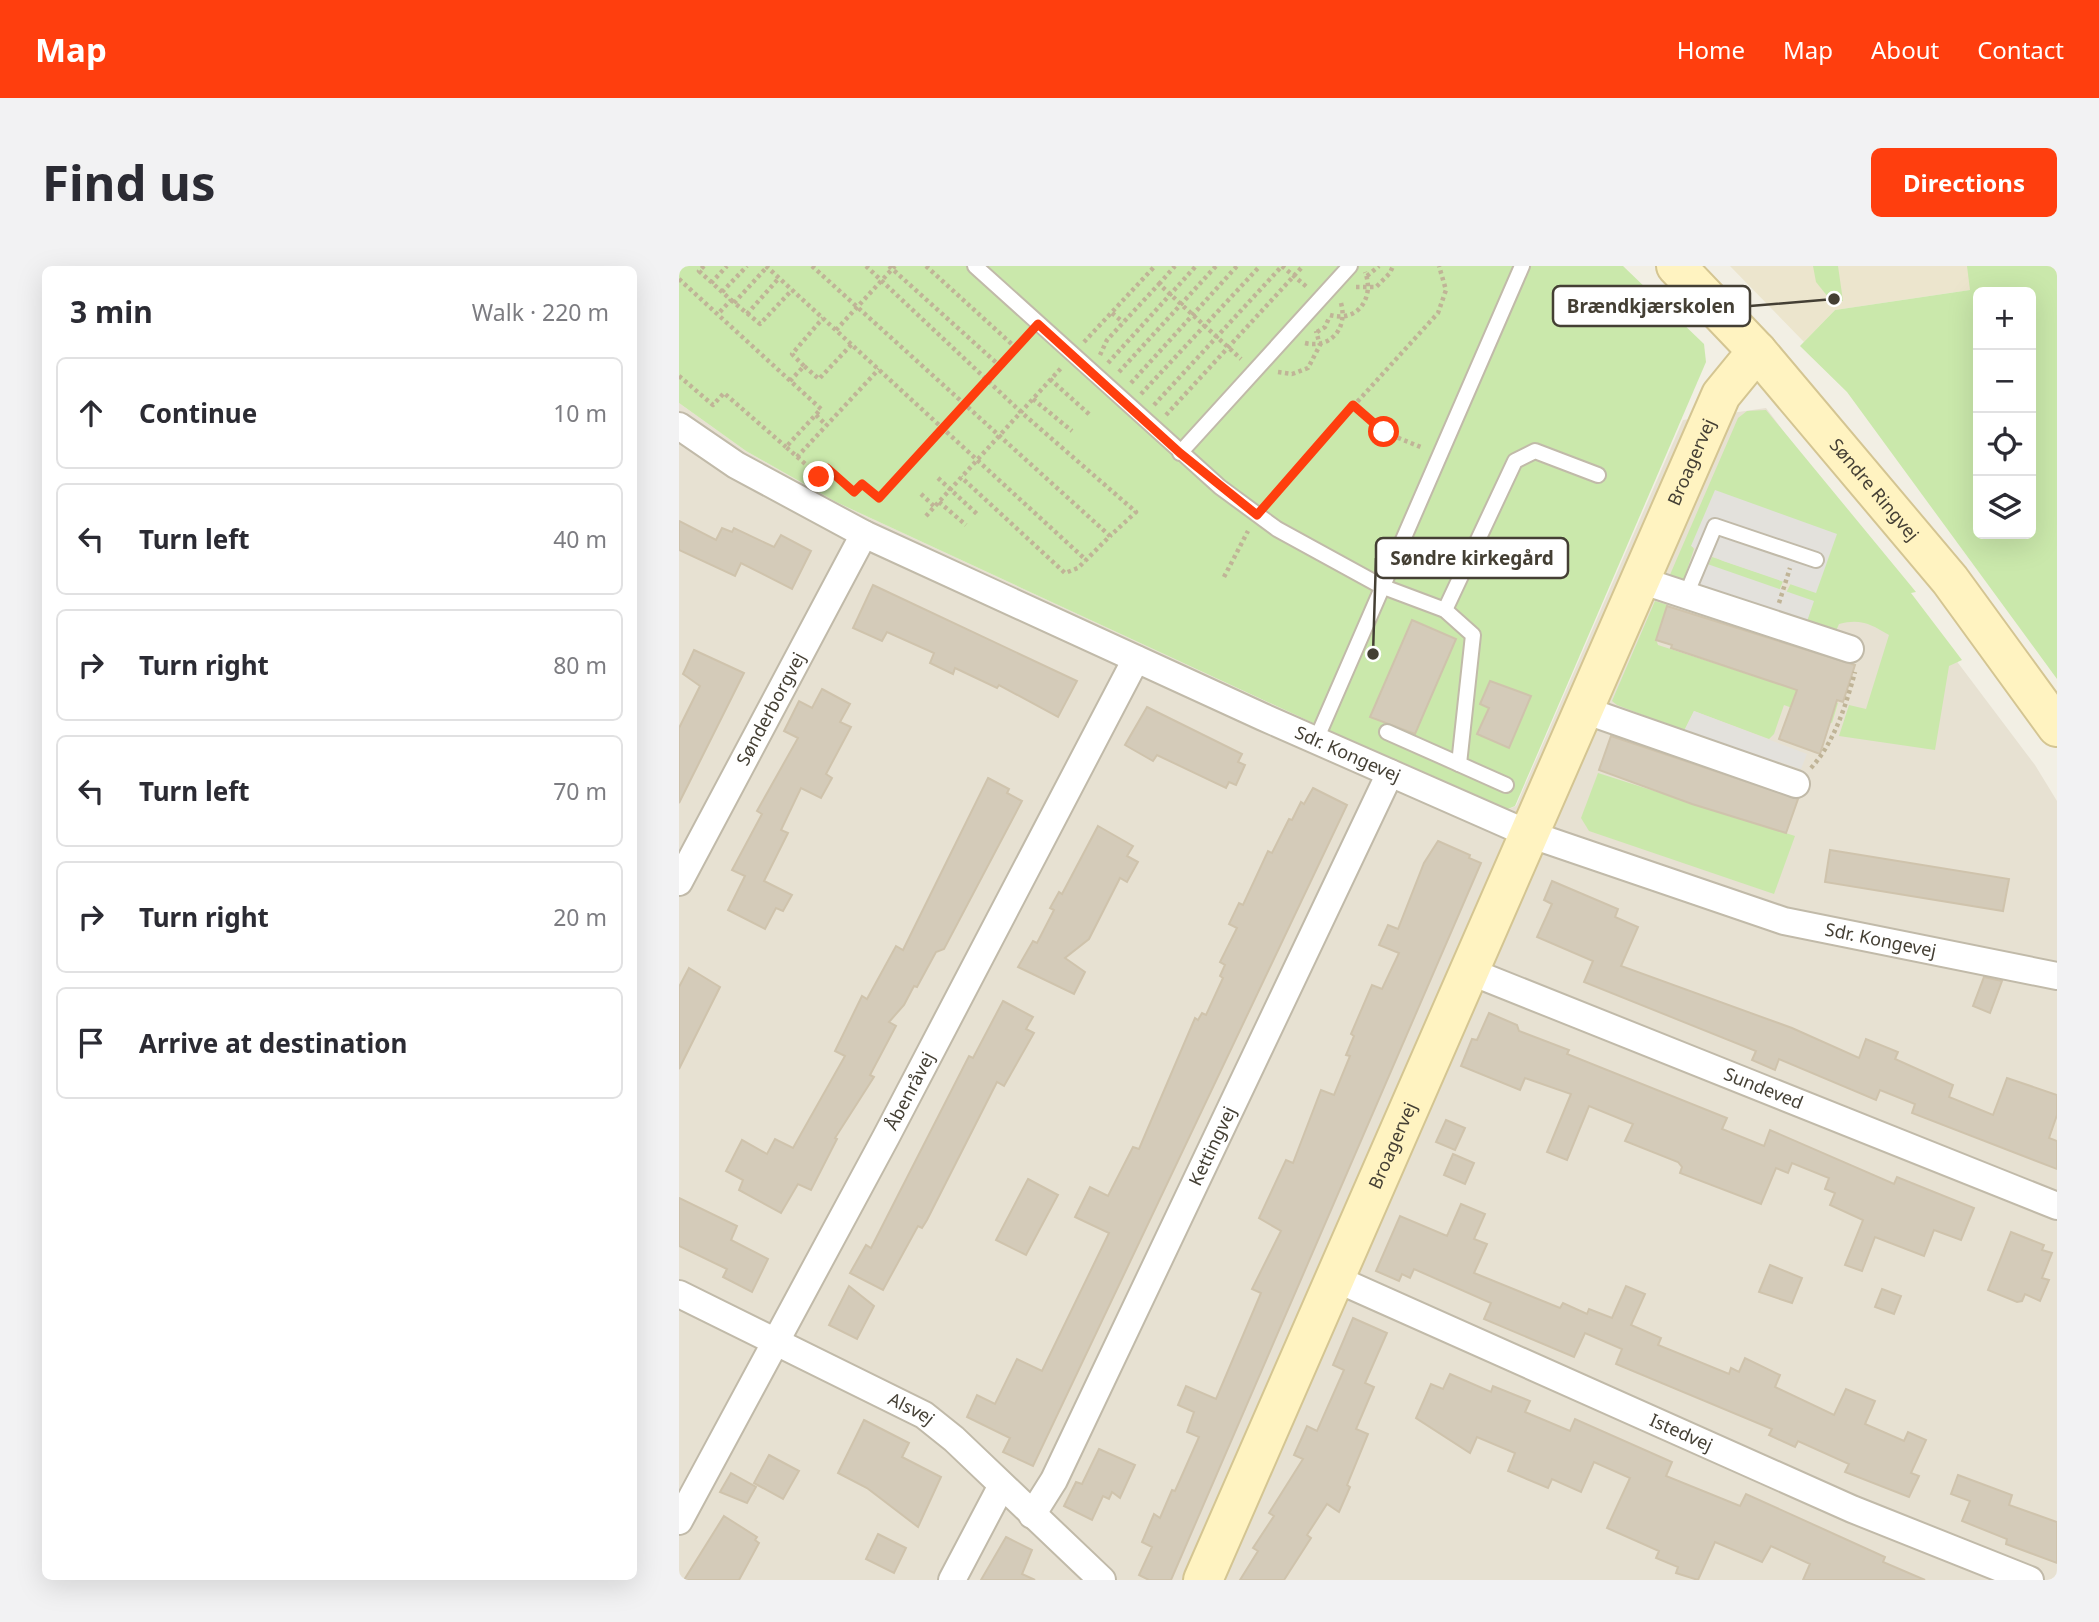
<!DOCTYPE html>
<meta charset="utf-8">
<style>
:root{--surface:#fff;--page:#f2f2f3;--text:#2b2b33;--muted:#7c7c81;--line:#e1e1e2;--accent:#ff3e0e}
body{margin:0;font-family:"Noto Sans",sans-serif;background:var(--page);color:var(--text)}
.controls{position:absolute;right:21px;top:21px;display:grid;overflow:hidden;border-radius:10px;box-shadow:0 7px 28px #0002}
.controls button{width:63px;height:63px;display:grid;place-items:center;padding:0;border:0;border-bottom:2px solid var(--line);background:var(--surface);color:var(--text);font:35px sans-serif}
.stop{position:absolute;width:21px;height:21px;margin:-16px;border:5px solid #ff3e0e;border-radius:50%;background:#fff}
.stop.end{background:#ff3e0e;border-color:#fff;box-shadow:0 2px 7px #0008}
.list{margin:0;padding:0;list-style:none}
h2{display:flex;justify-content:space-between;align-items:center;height:91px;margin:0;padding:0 28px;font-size:30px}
h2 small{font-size:23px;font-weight:400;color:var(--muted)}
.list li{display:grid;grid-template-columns:46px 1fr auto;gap:21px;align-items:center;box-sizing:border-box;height:112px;margin:0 14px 14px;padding:0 14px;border:2px solid var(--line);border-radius:10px}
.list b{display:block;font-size:26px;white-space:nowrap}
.list em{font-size:23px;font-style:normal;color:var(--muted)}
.icon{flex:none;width:38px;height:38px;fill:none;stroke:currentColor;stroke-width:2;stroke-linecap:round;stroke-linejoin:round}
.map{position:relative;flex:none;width:1378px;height:1314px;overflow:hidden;border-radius:10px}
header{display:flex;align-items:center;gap:42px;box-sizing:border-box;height:98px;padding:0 35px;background:var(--accent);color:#fff}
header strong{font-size:33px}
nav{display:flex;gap:38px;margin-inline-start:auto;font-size:24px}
.intro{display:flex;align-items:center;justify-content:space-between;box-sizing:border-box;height:168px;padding:0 42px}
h1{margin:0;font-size:49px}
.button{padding:18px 32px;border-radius:10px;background:var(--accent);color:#fff;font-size:24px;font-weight:700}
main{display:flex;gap:42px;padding:0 42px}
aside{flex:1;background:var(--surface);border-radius:10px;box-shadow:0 7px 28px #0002}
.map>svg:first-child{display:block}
</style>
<header>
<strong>Map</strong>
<nav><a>Home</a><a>Map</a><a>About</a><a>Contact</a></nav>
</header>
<div class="intro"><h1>Find us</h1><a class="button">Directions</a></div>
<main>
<aside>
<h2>3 min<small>Walk · 220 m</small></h2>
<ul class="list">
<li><svg class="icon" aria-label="ahead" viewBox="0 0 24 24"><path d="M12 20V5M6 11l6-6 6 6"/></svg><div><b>Continue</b></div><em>10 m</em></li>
<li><svg class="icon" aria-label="left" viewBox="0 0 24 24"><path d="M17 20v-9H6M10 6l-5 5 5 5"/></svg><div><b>Turn left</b></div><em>40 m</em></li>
<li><svg class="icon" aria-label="right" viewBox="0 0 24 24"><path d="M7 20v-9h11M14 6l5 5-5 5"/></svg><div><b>Turn right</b></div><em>80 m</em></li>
<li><svg class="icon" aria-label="left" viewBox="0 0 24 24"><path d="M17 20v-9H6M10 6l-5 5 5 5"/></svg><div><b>Turn left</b></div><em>70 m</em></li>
<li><svg class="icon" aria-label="right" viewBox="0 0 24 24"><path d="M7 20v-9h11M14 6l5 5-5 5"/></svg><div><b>Turn right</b></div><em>20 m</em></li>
<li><svg class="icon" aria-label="arrive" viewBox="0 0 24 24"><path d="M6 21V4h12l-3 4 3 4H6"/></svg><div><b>Arrive at destination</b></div></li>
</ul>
</aside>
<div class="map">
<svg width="1378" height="1314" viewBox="0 0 1378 1314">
<rect width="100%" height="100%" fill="#f2efe4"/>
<polygon fill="#e7e1d2" points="0,137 67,185 157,236 824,545 837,540 1004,154 1087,142 1356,499 1378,535 1378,1314 0,1314"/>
<polygon fill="#ece5cd" points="1051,0 1378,0 1378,11 1156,44 1125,76"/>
<g fill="#cae8ab" fill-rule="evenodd">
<polygon points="0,0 944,0 1025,78 1027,96 836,540 824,545 157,236 67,185 0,137"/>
<polygon points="1134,0 1159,0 1164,35 1153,36 1137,16"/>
<path d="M1288,0H1378V413L1168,126L1121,80L1156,44L1291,24ZM1299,26H1352V268H1299Z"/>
<path d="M1087,144L1237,326L1232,327L1283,394L1270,400L1256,484L1160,470L1170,439L1187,443L1210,369C1192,358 1181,352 1160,358L1157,365L1128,355L1134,335L1107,327L1112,317L1137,326L1012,279L1015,283L1004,316L990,311L1059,152L1068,145Z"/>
<polygon points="1033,291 1104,315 1100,325 1029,300"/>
<polygon points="976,335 989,339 977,373 979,379 1159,437 1153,457 1105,439 1095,468 1090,473 1015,445 1005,465 938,439 933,435"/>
<polygon points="919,507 1116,570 1095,628 910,565 902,552"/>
</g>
<g fill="#e3e1dc">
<polygon points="1036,224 1158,268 1137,327 1044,295 1012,280"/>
<polygon points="1014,293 1135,335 1126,361 1004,316"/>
<polygon points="1015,445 1128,488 1122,503 1005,465"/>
</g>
<g fill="#d4cbb9" stroke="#cfc3ac" stroke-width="2">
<polygon points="0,255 37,274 43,262 53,266 55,262 95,281 102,269 132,285 113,323 62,297 56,310 0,284"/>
<polygon points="194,319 398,415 379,451 320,419 318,422 276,402 274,408 251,397 255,387 208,366 203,375 174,362"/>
<polygon points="988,340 1176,399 1164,436 1158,434 1141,488 1100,473 1118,424 992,382 993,379 977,374"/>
<polygon points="733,354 777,373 736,468 691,451"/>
<polygon points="15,384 65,407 0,537 0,462 21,420 4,408"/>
<polygon points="811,415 852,430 830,482 798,468 810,442 801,438"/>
<polygon points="143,423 171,438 161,456 172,461 147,508 153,512 142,532 122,522 102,564 109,567 85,615 113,629 104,645 97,642 86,663 49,644 66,610 53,604 83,548 78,545 119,472 105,465 120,435 133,442"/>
<polygon points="468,441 563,488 559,496 566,499 557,519 550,516 547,522 478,489 474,495 446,479"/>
<polygon points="932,470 1119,533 1107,567 1013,538 920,504"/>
<polygon points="309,512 330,523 328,527 343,535 265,683 257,686 238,721 235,720 225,739 210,756 217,760 191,809 195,811 156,872 158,873 132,924 119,918 102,947 60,924 64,914 47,905 63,874 88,888 96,873 114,882 166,790 156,785 183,730 188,733 217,680 224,684"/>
<polygon points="634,522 668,539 354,1200 324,1186 331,1172 288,1151 298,1129 316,1138 338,1093 363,1105 430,967 396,951 411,921 429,930 454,881 460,883 516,752 519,754 523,747 527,749 544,712 541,710 546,699 541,696 558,662 550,658 560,637 564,639 589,585 593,587 610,553 613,554 622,536 625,538"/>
<polygon points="419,560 454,580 448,590 459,596 448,616 441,612 410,673 386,692 406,706 395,728 339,701 354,675 358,677 375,644 371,642 380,626 383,628"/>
<polygon points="759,575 791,589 790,592 802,597 492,1314 470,1314 460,1309 473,1281 463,1276 475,1248 481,1252 493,1224 496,1225 520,1171 508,1166 515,1146 499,1139 507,1120 537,1133 582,1027 573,1023 602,965 580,952 607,894 614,897 642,824 655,829 671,790 667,789 675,770 672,768 693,719 703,723 720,687 700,679 709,659 719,663 745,597"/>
<polygon points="1151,584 1330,613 1324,645 1146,616"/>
<polygon points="873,615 939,643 936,651 959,661 942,700 1113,762 1180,792 1187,773 1219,786 1216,793 1274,819 1270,831 1314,849 1328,812 1378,829 1378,849 1370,872 1378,875 1378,903 1233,847 1236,838 1201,824 1197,834 1100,793 1096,804 1073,794 1077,785 905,716 914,695 858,671 873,638 865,634"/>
<polygon points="10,702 41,721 0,803 0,721"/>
<polygon points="1305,711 1323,715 1311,747 1294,740"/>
<polygon points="324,735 354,751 347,763 355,767 325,820 318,816 248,954 243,962 239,960 204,1024 171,1007 187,979 192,982 290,790 294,792"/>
<polygon points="810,747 838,759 840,765 890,784 888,788 1048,852 1043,863 1085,880 1091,864 1215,918 1218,911 1295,942 1284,969 1282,974 1255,964 1245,990 1196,971 1183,1005 1166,999 1184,954 1151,939 1156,927 1146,923 1150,912 1113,897 1109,907 1097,902 1082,938 1001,907 1003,901 999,896 946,875 954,858 910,840 888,894 868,886 892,828 846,812 841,824 782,800 793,773 798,774"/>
<polygon points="767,854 786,862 776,884 757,876"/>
<polygon points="774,888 795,897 786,918 765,909"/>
<polygon points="349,913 379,929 347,989 317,974"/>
<polygon points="0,932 58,960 52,974 89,993 73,1026 44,1011 48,1003 0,980"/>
<polygon points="782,938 806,948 795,973 808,978 795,1007 881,1042 884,1037 908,1048 910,1043 933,1052 947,1020 966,1028 952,1059 982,1072 979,1079 1050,1108 1052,1102 1060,1106 1066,1092 1101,1109 1096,1121 1155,1149 1167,1123 1196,1135 1186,1158 1225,1175 1229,1166 1247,1174 1232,1207 1240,1210 1230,1231 1166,1206 1170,1198 1119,1175 1116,1181 1090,1169 1093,1163 937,1098 943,1083 906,1067 895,1091 805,1053 812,1037 735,1003 731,1012 723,1008 720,1015 697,1005 721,950 768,970"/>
<polygon points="1332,966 1365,979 1363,984 1373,987 1363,1012 1370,1014 1361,1035 1346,1028 1343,1035 1338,1036 1309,1024"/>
<polygon points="1091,999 1123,1012 1113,1037 1080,1026"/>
<polygon points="170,1020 195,1040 178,1073 150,1059"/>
<polygon points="1203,1023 1222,1030 1215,1048 1196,1041"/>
<polygon points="674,1052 708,1067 686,1117 695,1121 677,1163 689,1168 668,1219 671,1221 660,1246 648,1238 628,1269 632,1272 605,1314 561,1314 579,1285 574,1282 595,1250 590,1247 624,1193 615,1189 628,1160 638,1165 665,1104 654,1099"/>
<polygon points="771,1108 812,1126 814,1120 851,1135 846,1146 891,1165 896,1153 993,1196 987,1210 1061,1240 1067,1228 1206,1291 1204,1296 1246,1314 1124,1314 1131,1298 1092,1280 1083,1296 1036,1276 1019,1314 997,1307 999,1301 977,1292 980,1285 928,1262 951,1212 915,1196 902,1226 873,1213 869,1222 829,1205 836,1187 798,1171 791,1187 737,1152 752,1118 764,1123"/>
<polygon points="185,1154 230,1177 223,1191 262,1211 239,1261 188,1222 159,1207"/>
<polygon points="420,1183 456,1199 441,1232 433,1226 430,1233 424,1230 413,1254 385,1240 397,1216 403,1218"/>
<polygon points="90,1189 120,1205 104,1233 75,1217"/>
<polygon points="52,1207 77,1221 68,1237 41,1226"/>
<polygon points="1279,1209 1333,1229 1330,1239 1378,1256 1378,1297 1327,1278 1328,1273 1283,1255 1291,1235 1272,1228"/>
<polygon points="45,1250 78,1271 76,1274 80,1277 60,1314 5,1314"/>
<polygon points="199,1268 227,1282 215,1307 187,1293"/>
<polygon points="327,1271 353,1284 343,1308 356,1314 302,1314"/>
</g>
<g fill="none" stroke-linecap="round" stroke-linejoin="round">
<g stroke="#c1baa9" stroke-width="18">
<g id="lane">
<polyline points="296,0 541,221 598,263 702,320 766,344 794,369 780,498 827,519"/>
<polyline points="501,187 671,0"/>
<polyline points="1007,329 1036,260 1137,294"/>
<polyline points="766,344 836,195 856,185 919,209"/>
<polyline points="708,466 780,498"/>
<polyline points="637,474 843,0"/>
</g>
</g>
<g stroke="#c1baa9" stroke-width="30">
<g id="street">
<path id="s1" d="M0,160L57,199L185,268L584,451L850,568L1105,655L1378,710"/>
<polyline points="961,314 1171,383"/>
<polyline points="905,444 1117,518"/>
<path id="s2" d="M0,616L185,268"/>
<path id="s3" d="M790,705L1378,940"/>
<path id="s4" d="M655,1012L1173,1243L1351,1314"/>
<path id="s5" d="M0,1028L245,1149L275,1173L423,1314"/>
<path id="s6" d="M353,1249L375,1214L711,507"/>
<path id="s7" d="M0,1255L207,871L457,393"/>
<polyline points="273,1314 322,1221"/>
</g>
</g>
<g stroke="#d4c592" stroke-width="42">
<g id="secondary">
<path id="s8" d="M997,0L1078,85L1271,314L1378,461"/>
<path id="s9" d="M524,1314L1042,129L1078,85"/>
</g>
</g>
<g stroke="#c0b497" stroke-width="4.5" stroke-dasharray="3.5 3.5" stroke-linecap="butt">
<polyline points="25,0 20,5 52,34 39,48"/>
<polyline points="87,0 407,294"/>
<polyline points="133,0 431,270 399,302 386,307 282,211"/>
<polyline points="187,0 342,146 457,246 431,270"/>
<polyline points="210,0 321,100"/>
<polyline points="247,0 337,82"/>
<polyline points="603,0 629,22"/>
<polyline points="688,10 700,0"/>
<polyline points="0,13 142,143 107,181 140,210 148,202 175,226 183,218 200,232 349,70"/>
<polyline points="32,17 48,0"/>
<polyline points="480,18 496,0"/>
<polyline points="677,21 697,21 711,7 714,0"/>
<polyline points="43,26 68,0"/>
<polyline points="52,34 81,58 113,24"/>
<polyline points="55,37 88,1"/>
<polyline points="433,47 444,56"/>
<polyline points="68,48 100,12"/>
<path d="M651,49C679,57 696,31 686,6"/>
<polyline points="157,64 216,0"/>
<polyline points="638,66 646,61 650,52"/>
<polyline points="405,76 476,0"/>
<path d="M626,77C652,83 669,62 662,37"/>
<polyline points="421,89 428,74 480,18 562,93"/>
<polyline points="429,97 517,0"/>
<polyline points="125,100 113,88 144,52"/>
<polyline points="440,106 537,0"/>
<polyline points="599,106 613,108 629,102 641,79 637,65"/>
<polyline points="0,110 34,139 45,127 107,181"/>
<polyline points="371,113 411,149"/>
<polyline points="111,115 125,100 140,113 173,78"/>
<polyline points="452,117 558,0"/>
<polyline points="462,128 581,0"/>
<polyline points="354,133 393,165"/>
<polyline points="475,139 603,0"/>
<polyline points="674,139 705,166 744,182"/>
<polyline points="137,149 147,159"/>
<polyline points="487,149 624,0"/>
<polyline points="118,191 200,103"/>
<polyline points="259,212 298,248"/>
<polyline points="242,228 256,241"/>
<polyline points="589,234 759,47 767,24 760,0"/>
<polyline points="260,236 287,259"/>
<polyline points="247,250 383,101"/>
<polyline points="545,311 569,265"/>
<polyline points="1100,337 1111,302"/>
<path d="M1132,502C1155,477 1167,439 1176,406"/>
</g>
<use href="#lane" stroke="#fff" stroke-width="14"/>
<use href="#street" stroke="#fff" stroke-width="26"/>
<use href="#secondary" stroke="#fff3c1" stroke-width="38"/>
</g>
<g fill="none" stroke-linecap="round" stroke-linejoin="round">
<polyline stroke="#ff3e0e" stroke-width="9" points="140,211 148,202 175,226 183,218 200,232 359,58 501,187 578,249 674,139 705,166"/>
</g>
<g text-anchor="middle" stroke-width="5" stroke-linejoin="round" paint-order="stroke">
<g font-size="18" fill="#443f34" stroke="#fff">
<text dy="6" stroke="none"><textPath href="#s9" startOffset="1220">Broagervej</textPath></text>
<text dy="6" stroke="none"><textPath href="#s8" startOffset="299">Søndre Ringvej</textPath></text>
<text dy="6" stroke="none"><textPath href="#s2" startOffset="196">Sønderborgvej</textPath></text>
<text dy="6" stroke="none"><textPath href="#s1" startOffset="746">Sdr. Kongevej</textPath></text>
<text dy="6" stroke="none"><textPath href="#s1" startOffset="1312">Sdr. Kongevej</textPath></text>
<text dy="6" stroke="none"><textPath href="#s3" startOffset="317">Sundeved</textPath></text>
<text dy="6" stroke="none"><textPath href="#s7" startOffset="488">Åbenråvej</textPath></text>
<text dy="6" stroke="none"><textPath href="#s6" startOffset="411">Kettingvej</textPath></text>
<text dy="6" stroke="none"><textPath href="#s9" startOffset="474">Broagervej</textPath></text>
<text dy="6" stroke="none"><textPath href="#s5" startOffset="259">Alsvej</textPath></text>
<text dy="6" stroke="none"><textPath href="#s4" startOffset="380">Istedvej</textPath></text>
</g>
</g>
<path fill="none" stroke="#443f34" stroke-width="2.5" d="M1155 33L1071 40M694 388L697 292"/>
<g fill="#443f34" stroke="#fff" stroke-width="2.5">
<circle cx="1155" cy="33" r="7"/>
<circle cx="694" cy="388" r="7"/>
</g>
<g fill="#fff" stroke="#443f34" stroke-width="2.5">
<rect x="874" y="20" width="197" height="40" rx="7"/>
<rect x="697" y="272" width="192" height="40" rx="7"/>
</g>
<g font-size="19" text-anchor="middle" font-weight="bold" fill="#443f34">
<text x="972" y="47">Brændkjærskolen</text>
<text x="793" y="299">Søndre kirkegård</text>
</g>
</svg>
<div class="controls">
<button>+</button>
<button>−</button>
<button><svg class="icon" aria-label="locate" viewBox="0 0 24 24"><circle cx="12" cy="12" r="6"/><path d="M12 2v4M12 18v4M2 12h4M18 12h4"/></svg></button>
<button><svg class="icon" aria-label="layers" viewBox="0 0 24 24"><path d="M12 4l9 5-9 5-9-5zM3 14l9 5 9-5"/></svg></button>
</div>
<div class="stop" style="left:705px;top:166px"></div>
<div class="stop end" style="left:140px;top:211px"></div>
</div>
</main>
